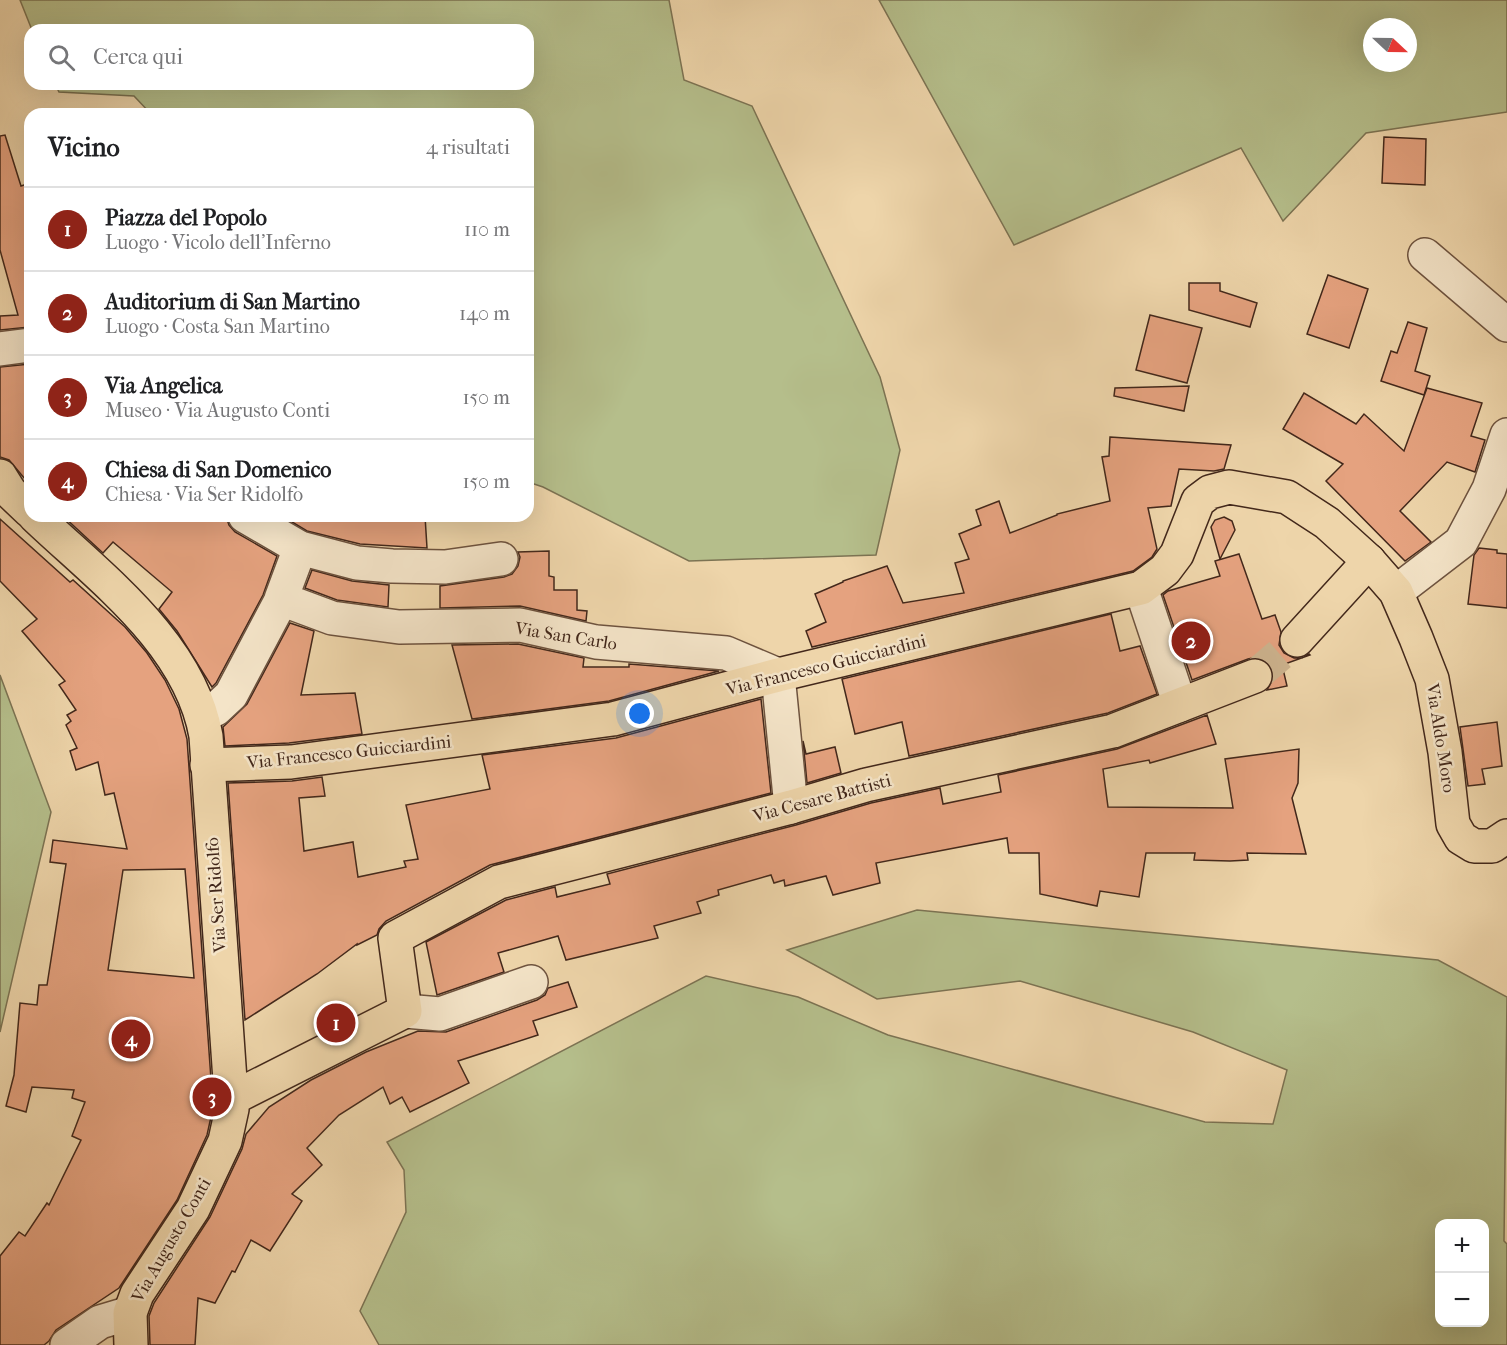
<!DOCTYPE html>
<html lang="it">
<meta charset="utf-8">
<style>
:root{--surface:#fff;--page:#f6f6f6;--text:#202124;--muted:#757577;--line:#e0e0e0;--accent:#8f2418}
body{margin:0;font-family:"IM FELL French Canon",serif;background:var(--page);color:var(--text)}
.controls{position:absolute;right:18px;bottom:18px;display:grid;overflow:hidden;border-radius:12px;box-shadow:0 6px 24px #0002}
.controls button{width:54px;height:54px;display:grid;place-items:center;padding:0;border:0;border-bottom:2px solid var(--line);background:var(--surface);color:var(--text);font:30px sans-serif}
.compass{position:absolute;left:1363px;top:18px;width:54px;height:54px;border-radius:50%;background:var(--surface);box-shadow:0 6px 24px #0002;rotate:112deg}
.you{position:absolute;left:640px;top:714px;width:21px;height:21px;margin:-15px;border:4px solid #fff;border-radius:50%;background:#1a73e8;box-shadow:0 0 0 9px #1a73e833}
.badge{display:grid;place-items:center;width:39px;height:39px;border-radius:50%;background:var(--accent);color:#fff;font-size:20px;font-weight:700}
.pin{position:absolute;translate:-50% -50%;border:3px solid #fff;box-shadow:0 2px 6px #0006}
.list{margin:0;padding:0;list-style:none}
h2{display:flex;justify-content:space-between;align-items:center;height:78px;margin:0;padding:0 24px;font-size:26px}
h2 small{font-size:20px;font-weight:400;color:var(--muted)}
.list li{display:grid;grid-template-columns:39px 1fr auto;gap:18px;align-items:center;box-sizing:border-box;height:84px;padding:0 24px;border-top:2px solid var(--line)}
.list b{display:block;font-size:22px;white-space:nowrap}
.list p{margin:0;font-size:20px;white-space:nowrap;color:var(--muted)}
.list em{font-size:20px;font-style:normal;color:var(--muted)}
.icon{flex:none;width:33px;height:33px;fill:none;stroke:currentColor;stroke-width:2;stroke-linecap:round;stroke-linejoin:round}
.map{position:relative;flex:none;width:1507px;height:1345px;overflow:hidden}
.search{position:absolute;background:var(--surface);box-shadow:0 6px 24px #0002;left:24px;top:24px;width:510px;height:66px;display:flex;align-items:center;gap:15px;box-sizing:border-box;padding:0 21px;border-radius:18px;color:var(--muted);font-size:22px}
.panel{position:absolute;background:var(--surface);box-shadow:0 6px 24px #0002;left:24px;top:108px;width:510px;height:414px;border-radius:18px}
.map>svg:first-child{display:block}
</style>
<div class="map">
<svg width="1507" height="1345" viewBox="0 0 1507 1345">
<rect width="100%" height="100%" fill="#eed5aa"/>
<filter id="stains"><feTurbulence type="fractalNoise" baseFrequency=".00333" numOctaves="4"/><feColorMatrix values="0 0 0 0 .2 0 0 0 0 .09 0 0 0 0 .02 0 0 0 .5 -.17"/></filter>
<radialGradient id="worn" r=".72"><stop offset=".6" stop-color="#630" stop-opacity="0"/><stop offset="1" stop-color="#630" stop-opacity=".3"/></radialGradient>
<g fill="#b5be8b" stroke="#7c7353" stroke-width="1.5" fill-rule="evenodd">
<polygon points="20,0 669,0 684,80 752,106 880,377 900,450 876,555 689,561 543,487 528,482 528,114 151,114 134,96 59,92 55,84 528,84 528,30 32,30"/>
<path d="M879,0H1507V112L1366,133L1283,221L1241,148L1014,245ZM1372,27H1408V63H1372Z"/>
<polygon points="0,675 51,812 0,1032"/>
<path d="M917,910L1438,960L1507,997L1504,1241L1507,1244V1345H379L360,1311L406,1212L404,1170L387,1142L706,976L798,997L888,1035L1205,1122L1273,1124L1287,1070L1193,1032L1020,981L877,999L787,950ZM1440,1224H1484V1322H1440Z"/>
</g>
<g fill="#e5a27f" stroke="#43281b" stroke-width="1.5" fill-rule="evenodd">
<polygon points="5,135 21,186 30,183 30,327 0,330 0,316 18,315 0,250 0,136"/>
<polygon points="1384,137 1426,139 1425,185 1382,183"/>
<polygon points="1328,275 1368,289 1349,348 1307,334"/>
<polygon points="1189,283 1220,283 1220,291 1257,303 1250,327 1189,310"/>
<polygon points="1150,315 1202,328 1187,383 1136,370"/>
<polygon points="1408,322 1427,328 1415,371 1430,376 1424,395 1381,381 1391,351 1397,353"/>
<polygon points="30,364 30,485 9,460 0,457 0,367"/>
<polygon points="1189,386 1184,411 1114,396 1115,388"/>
<polygon points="1427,388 1482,403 1471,436 1485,440 1475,472 1447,462 1400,511 1431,542 1405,561 1326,481 1343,464 1283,429 1304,393 1356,424 1364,414 1404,451"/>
<polygon points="1110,437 1231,445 1224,469 1214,471 1179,469 1171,506 1148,508 1157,549 1152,557 1133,571 812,647 806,631 826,622 815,594 843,582 843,581 887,566 903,603 964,593 955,563 969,559 959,534 981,525 976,510 999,501 1010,533 1057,515 1057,514 1110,501 1102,457 1109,456"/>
<polygon points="63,516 226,516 229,525 235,532 277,556 263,595 216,683 212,687 177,631 159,609 172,592 113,542 103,553"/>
<polygon points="282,516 425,516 427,548 360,544 307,531"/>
<polygon points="1224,517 1232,521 1235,530 1220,559 1211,527 1215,520"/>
<path d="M0,519L70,582L73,580L125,627L147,653L165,680L179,709L187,739L213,1108L207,1135L177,1200L119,1288L56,1330L49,1341L44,1345H0V1256L19,1232L25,1236L47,1203L49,1205L81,1140L72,1136L85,1102L72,1098L74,1090L32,1087L26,1112L6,1106L14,1075L20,1003L37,1005L39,985H47L66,864L50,862L53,840L127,849L114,793L105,795L98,762L76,770L70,751L77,748L66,725L71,721L67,715L76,710L59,685L65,681L22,631L37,619L0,581ZM185,869L194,978L108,970L123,870Z"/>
<polygon points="1479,548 1497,550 1497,553 1507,554 1507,608 1468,604 1474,555"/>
<polygon points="549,551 549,576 554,577 554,590 577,590 577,610 587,611 586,621 520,606 440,608 440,586 504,577 512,574 518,566 520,557 518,552"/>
<polygon points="1239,554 1262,619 1275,615 1281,632 1279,645 1284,653 1294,658 1302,658 1309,654 1310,655 1282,665 1287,686 1267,690 1273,679 1273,670 1267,662 1257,657 1248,659 1192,680 1163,595 1168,591 1220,576 1215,561"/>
<polygon points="312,570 352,581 389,585 388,607 337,600 305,588"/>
<polygon points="1111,614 1120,651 1140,646 1157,694 1108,713 909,756 902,722 855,734 842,679"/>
<polygon points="290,623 314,631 301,695 355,693 362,734 289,743 225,746 223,727 247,704"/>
<polygon points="518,644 584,658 583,667 629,667 629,664 719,671 609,701 472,719 452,645"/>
<polygon points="761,699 771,793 490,865 386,921 379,929 377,935 357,945 357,944 317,974 245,1020 228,783 292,781 322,777 325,796 299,798 304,851 353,842 358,877 406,867 404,861 418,859 406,805 490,789 482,755 616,738"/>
<polygon points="1207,715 1216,744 1150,763 1149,760 1103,769 1108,807 1233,808 1225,759 1299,749 1298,783 1292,798 1306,854 1247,853 1248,860 1230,861 1194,860 1195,853 1146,853 1139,897 1100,891 1097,906 1040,894 1039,853 1009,853 1007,838 876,863 880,883 833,895 826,876 785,886 784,880 774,883 771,875 718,890 719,895 697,902 701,913 654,926 658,938 566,960 558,936 498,953 504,972 437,995 426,942 506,900 555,887 557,897 610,884 607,874 796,825 871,803 940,788 943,804 1001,792 998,775 1117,749"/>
<polygon points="1497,722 1502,766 1482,769 1485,784 1468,786 1460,727"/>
<polygon points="803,741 806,754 835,747 841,773 807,783"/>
<polygon points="568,982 577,1007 533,1021 538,1035 458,1061 469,1083 410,1112 402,1097 390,1104 383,1087 339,1115 307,1148 322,1165 292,1194 302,1201 270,1251 251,1240 235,1272 232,1271 215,1303 198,1298 195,1345 150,1345 149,1316 154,1303 210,1217 242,1149 246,1134 269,1107 311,1080 366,1052 418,1031 446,1032 537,1000 545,995 548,988"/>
</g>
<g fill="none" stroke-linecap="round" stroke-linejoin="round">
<polyline stroke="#ccb28d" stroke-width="33" stroke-dasharray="33 16" stroke-linecap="butt" points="1255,676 1297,640"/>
<g stroke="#6e533f" stroke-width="36">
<g id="minor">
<polyline points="1425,255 1507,325"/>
<polyline points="0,349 30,345"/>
<polyline points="245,516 300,548 357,563 392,566 445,567 501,559"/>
<polyline points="300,548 281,599 332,618 399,627 520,625 596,642 726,653 778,675 791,807"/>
<polyline points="1141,588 1180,705"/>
<polyline points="1396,592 1461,542 1489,489 1507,435"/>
<polyline points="202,716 216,709 231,695 278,606"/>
<polyline points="405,1011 440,1014 531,982"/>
<polyline points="67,1345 100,1322 130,1313"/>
</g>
</g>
<g stroke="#43281b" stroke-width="36">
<g id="major">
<polyline points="0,476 10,492 30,511"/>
<path d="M35,516C99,577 190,643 206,736L232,1109L225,1141L193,1209L137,1294L130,1313L131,1345"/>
<polyline points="1297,640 1369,561"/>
<polyline points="207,765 291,762 613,719 778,675 1141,588 1165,570 1177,554 1198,501 1210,492 1229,487 1287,497 1327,523 1369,561 1396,592 1416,638 1432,679 1445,752 1453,824 1461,838 1474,846 1492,846 1507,836"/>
<polyline points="231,1099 405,1011 395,938 499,882 791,807 866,785 1113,731 1255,676"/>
</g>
</g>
<use href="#minor" stroke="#f4e4c8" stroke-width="33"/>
<use href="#major" stroke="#eed5aa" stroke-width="33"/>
</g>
<g text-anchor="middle" stroke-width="5" stroke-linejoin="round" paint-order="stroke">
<g font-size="18" fill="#43281b" stroke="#f4e4c8">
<text transform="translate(566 636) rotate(9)" y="6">Via San Carlo</text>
<text transform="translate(826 665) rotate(-14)" y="6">Via Francesco Guicciardini</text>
<text transform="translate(1441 738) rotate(81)" y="6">Via Aldo Moro</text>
<text transform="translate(349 752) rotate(-6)" y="6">Via Francesco Guicciardini</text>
<text transform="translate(822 798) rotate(-15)" y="6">Via Cesare Battisti</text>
<text transform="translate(216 895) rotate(-94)" y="6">Via Ser Ridolfo</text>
<text transform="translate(171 1240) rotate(-60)" y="6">Via Augusto Conti</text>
</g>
</g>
<rect width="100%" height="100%" filter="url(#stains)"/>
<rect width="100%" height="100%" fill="url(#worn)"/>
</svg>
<div class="controls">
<button>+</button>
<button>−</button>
</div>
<svg class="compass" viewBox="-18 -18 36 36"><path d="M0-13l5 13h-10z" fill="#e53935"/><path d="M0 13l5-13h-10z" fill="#757577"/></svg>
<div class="you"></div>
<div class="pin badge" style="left:336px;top:1023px">1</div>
<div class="pin badge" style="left:1191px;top:641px">2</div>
<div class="pin badge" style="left:212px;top:1097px">3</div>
<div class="pin badge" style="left:131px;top:1039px">4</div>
<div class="search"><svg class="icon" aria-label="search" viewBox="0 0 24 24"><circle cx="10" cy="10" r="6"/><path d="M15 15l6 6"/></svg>Cerca qui</div>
<section class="panel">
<h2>Vicino<small>4 risultati</small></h2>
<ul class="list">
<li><span class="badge">1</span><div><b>Piazza del Popolo</b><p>Luogo · Vicolo dell'Inferno</p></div><em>110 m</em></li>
<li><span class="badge">2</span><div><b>Auditorium di San Martino</b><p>Luogo · Costa San Martino</p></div><em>140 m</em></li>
<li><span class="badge">3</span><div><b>Via Angelica</b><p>Museo · Via Augusto Conti</p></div><em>150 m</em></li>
<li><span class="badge">4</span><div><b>Chiesa di San Domenico</b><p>Chiesa · Via Ser Ridolfo</p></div><em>150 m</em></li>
</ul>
</section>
</div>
